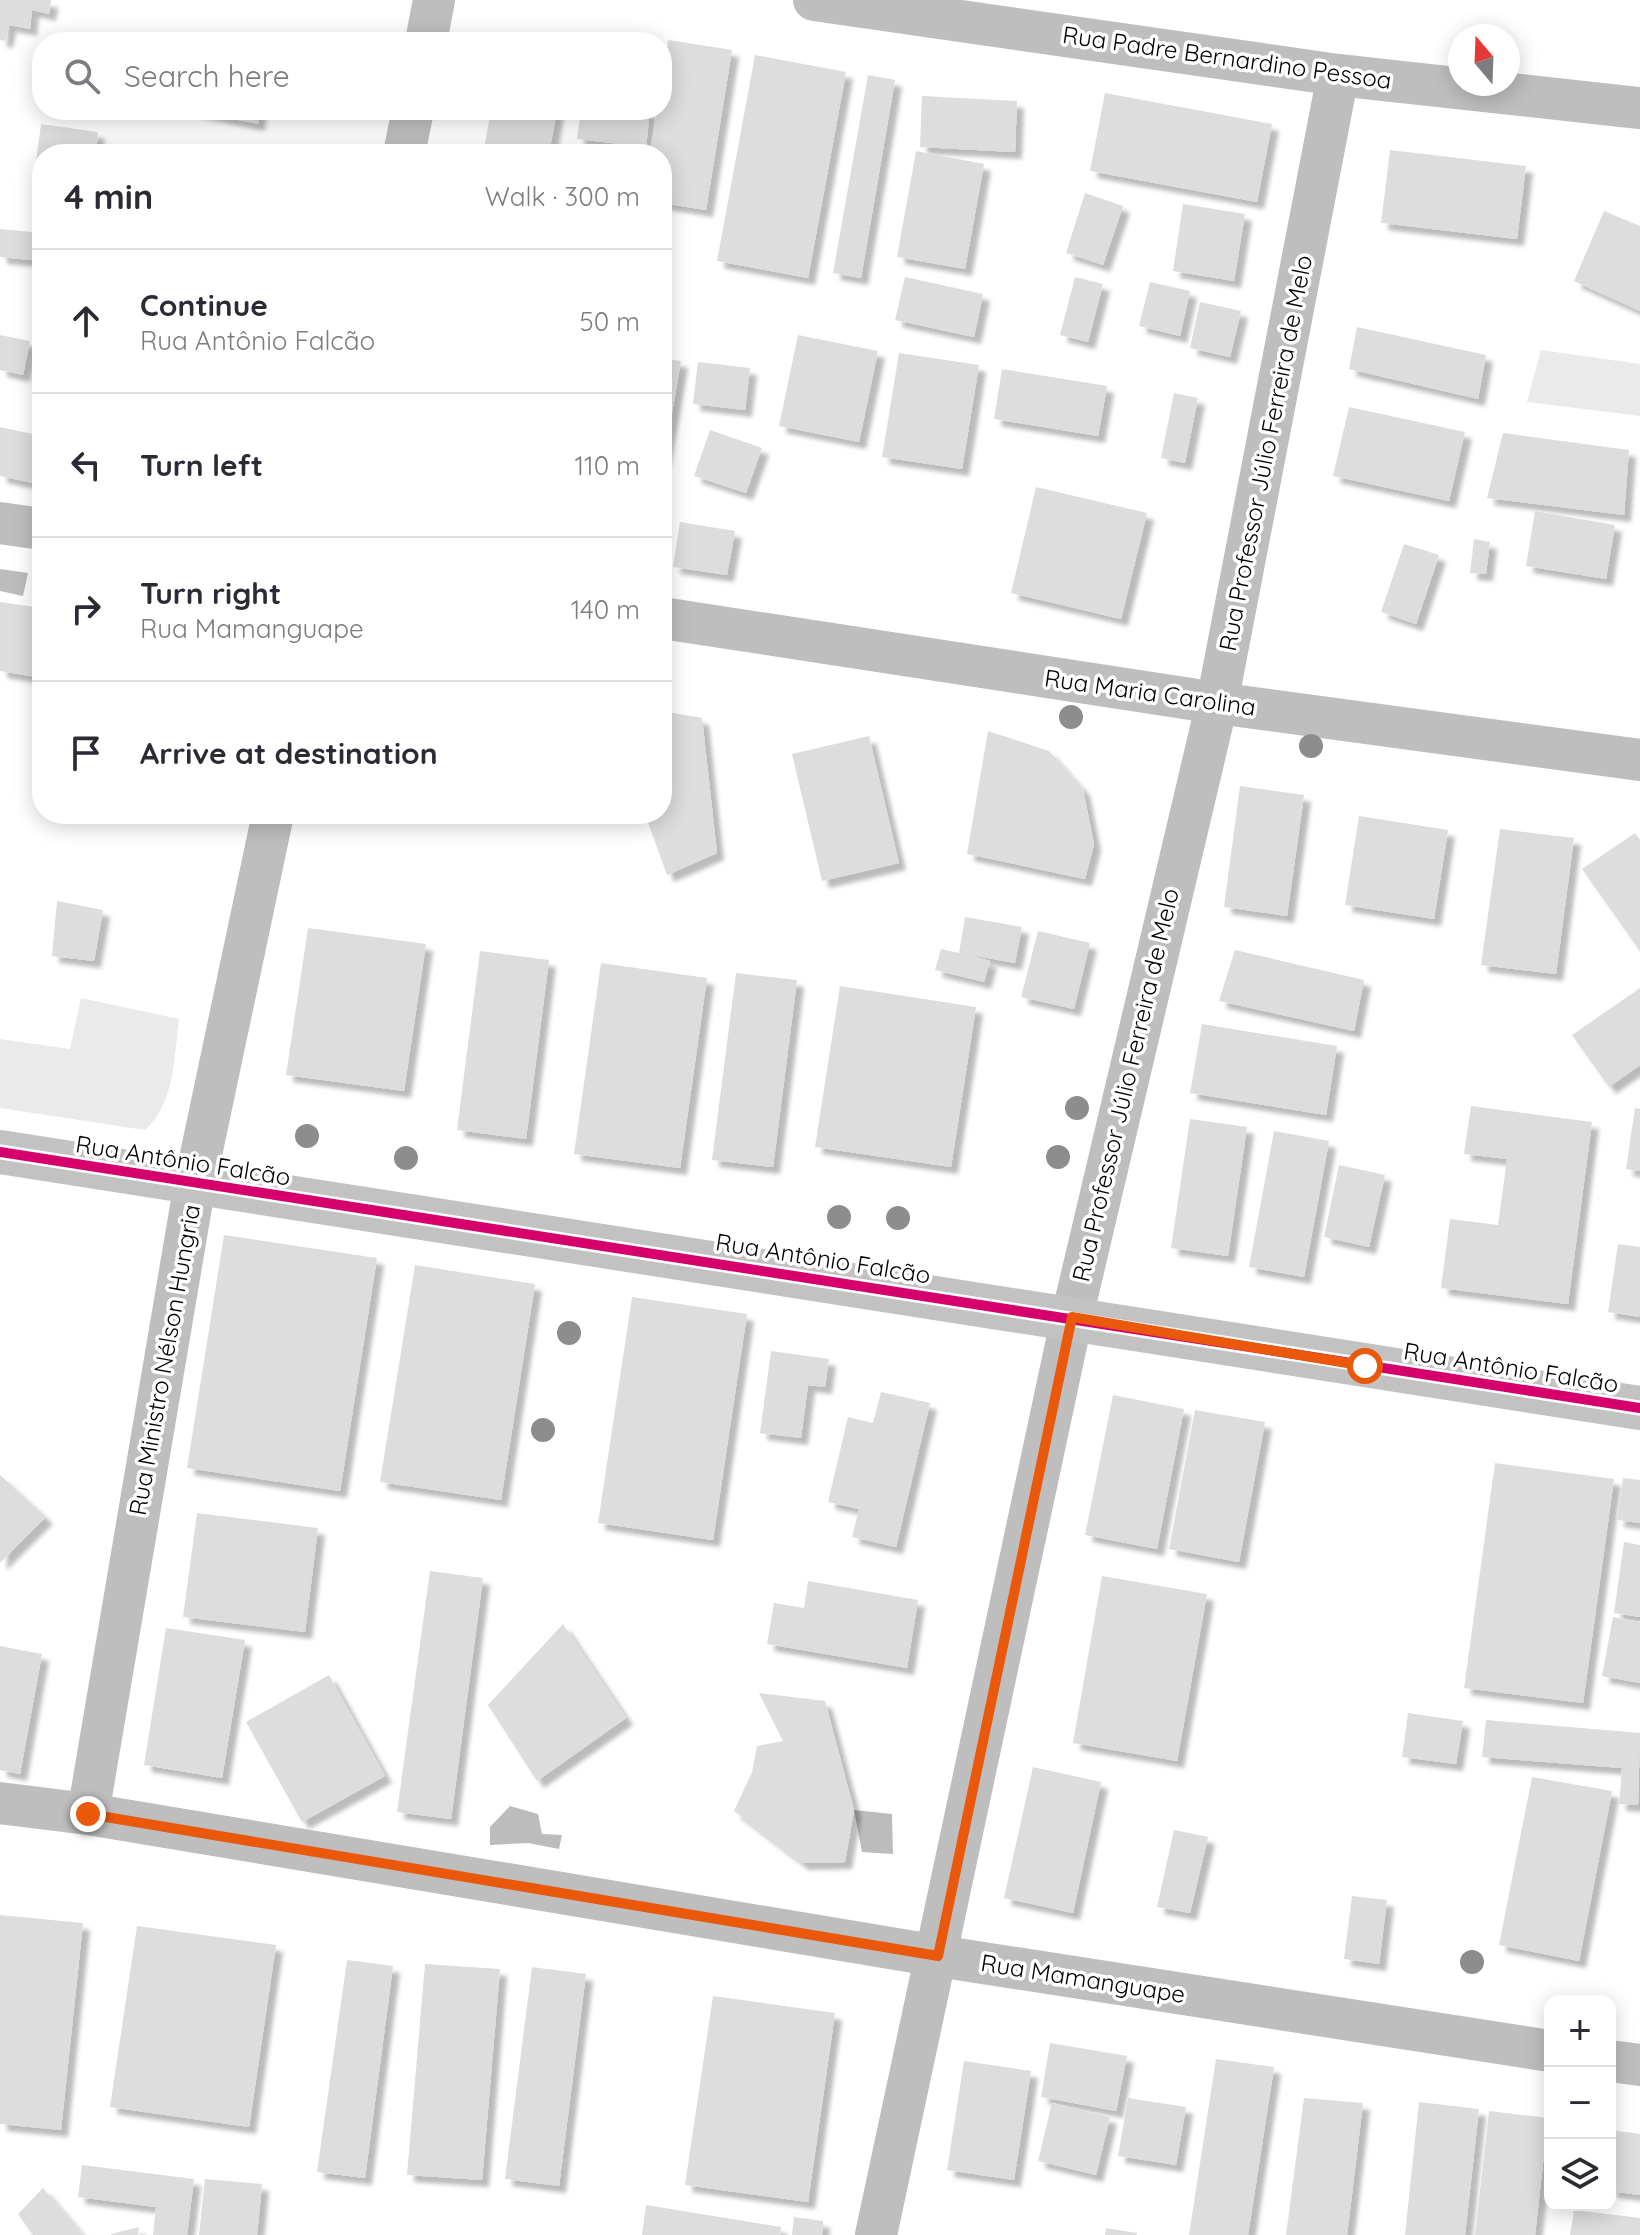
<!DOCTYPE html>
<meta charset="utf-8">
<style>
:root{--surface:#fff;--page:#f7f7f7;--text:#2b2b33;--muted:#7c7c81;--line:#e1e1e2}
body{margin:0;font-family:Quicksand,sans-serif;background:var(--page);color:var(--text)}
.controls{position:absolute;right:24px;bottom:24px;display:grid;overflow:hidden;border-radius:16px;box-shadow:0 4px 20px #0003}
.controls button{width:72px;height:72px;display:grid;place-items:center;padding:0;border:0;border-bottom:2px solid var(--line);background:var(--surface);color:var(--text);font:40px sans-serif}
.compass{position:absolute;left:1448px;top:24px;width:72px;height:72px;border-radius:50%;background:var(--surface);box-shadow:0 4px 20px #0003;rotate:341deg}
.stop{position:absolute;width:24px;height:24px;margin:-18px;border:6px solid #ea580c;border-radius:50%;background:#fff}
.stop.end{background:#ea580c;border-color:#fff;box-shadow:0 2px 8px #0008}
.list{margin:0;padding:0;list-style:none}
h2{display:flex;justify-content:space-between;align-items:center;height:104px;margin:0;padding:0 32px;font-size:34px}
h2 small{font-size:26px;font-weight:400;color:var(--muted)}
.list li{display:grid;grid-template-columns:52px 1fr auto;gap:24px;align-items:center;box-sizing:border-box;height:144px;padding:0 32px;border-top:2px solid var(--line)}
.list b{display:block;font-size:30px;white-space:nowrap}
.list p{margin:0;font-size:26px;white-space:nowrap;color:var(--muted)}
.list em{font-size:26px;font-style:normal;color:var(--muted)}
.icon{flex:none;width:44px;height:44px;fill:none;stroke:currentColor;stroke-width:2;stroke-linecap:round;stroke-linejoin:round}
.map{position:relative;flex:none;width:1640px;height:2235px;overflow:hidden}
.search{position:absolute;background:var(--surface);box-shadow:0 4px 20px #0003;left:32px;top:32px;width:640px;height:88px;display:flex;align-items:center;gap:20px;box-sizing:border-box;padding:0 28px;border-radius:32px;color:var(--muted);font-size:30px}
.panel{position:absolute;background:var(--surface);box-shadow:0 4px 20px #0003;left:32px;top:144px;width:640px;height:680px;border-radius:32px}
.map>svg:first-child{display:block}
</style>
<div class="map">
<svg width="1640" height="2235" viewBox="0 0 1640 2235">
<defs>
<filter id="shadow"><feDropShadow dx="7" dy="7" stdDeviation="2" flood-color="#0004"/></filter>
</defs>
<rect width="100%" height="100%" fill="#fff"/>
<g fill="#eaeaea">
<polygon points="1541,350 1640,364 1640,416 1527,402"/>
<path d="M81,998L179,1019C174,1058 175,1103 145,1130L0,1108V1039L70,1049Z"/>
</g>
<g fill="#bcbcbc">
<polygon points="0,569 28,573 23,596 0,591"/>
<polygon points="510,1806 538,1814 542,1834 562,1835 559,1849 528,1843 490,1845 490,1827"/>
<polygon points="854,1810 892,1814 893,1854 862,1852"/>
</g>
<g fill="#ddd" filter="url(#shadow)">
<polygon points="0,0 51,0 49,14 32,10 30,29 9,25 6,41 0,40"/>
<polygon points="668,40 732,50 706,210 662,203 662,154 650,154 657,110 662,110"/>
<polygon points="755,55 846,72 808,278 717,261"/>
<polygon points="868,75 895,80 861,278 833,273"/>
<polygon points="1105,93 1272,124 1257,202 1090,171"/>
<polygon points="922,96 1017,101 1015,152 920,147"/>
<polygon points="188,110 260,110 258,124"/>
<polygon points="491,110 557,110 549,154 483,154"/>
<polygon points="581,110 650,110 646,147 577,139"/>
<polygon points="41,124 98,132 96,154 42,154 42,193 32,192"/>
<polygon points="1390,150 1526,166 1517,239 1381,223"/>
<polygon points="916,151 984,164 965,269 897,257"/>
<polygon points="1085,193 1123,206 1103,265 1066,253"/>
<polygon points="1183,204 1245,214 1234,281 1173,271"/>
<polygon points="1604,211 1640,226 1640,311 1574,281"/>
<polygon points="0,229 42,233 42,261 0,257"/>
<polygon points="905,277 983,294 974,337 895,320"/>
<polygon points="1075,277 1103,284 1088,342 1060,335"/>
<polygon points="1150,282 1190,291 1180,336 1139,326"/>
<polygon points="1200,302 1241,311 1230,357 1190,348"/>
<polygon points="1357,327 1486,355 1478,399 1349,369"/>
<polygon points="0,335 30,341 23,375 0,370"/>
<polygon points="798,335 878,351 859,442 779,426"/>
<polygon points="899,353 979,365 962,469 882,457"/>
<polygon points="662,358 681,361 664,459 662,458"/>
<polygon points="698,362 750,368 745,410 693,404"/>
<polygon points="1002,369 1107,386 1098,436 994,419"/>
<polygon points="1174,393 1198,398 1185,463 1161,458"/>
<polygon points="1349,407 1465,432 1449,501 1333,476"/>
<polygon points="0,427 42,436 42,485 0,476"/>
<polygon points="710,430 762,448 746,493 694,476"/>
<polygon points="1503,433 1629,450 1624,515 1487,498"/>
<polygon points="1036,487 1147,513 1121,619 1011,593"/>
<polygon points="1535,511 1615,525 1606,579 1526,566"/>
<polygon points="680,522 735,531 727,575 673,567"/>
<polygon points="1474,539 1490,542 1486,574 1470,573"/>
<polygon points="1404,544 1439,555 1416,624 1381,612"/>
<polygon points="0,602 42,608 42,678 0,671"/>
<polygon points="662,711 702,718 717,853 667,875 645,814 662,814"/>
<polygon points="988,731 1049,751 1083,789 1094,844 1085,879 967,854"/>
<polygon points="869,736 899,863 822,881 792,754"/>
<polygon points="1240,786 1304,795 1287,916 1224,907"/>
<polygon points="1359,816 1448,830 1434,919 1345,905"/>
<polygon points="1500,829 1574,838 1556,974 1481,965"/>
<polygon points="1635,833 1640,840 1640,951 1582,869"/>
<polygon points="57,901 103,910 94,961 52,956"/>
<polygon points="965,917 1022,927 1015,963 965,954 990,961 984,982 935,970 941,949 959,953"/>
<polygon points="308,928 426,944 404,1091 286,1075"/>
<polygon points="1038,931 1090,943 1074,1009 1021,997"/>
<polygon points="1235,950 1364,980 1354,1031 1219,1001"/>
<polygon points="480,951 549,960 526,1139 457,1130"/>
<polygon points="601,963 707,978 680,1168 574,1154"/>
<polygon points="736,973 797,980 773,1167 712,1160"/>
<polygon points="840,986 976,1007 951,1167 815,1147"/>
<polygon points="1640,988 1640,1065 1609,1087 1572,1035"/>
<polygon points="1202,1024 1337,1046 1326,1115 1190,1093"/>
<polygon points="1471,1106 1592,1122 1568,1304 1441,1288 1450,1219 1498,1225 1507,1159 1464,1154"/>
<polygon points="1635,1108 1640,1109 1640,1171 1626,1169"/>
<polygon points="1190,1119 1247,1127 1228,1256 1171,1248"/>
<polygon points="1274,1131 1329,1141 1304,1277 1249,1267"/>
<polygon points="1339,1165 1385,1175 1369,1247 1324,1237"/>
<polygon points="224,1235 377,1258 340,1491 187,1468"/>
<polygon points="1618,1244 1640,1247 1640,1317 1608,1312"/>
<polygon points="415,1265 535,1284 501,1500 380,1482"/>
<polygon points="632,1297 747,1314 713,1540 598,1523"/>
<polygon points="771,1351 829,1359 825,1387 808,1385 801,1438 760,1433"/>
<polygon points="881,1392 930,1403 896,1547 852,1537 859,1509 828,1502 848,1417 873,1423"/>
<polygon points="1113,1395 1184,1409 1157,1549 1085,1535"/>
<polygon points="1195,1410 1265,1422 1239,1562 1169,1549"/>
<polygon points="1495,1463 1614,1479 1583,1703 1464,1688"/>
<polygon points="0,1475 46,1517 0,1563"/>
<polygon points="1623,1478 1640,1480 1640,1523 1617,1520"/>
<polygon points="197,1513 318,1528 305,1632 183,1617"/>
<polygon points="1624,1542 1640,1545 1640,1617 1614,1613"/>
<polygon points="430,1571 483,1578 451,1819 397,1812"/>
<polygon points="1102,1576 1207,1594 1177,1761 1073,1743"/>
<polygon points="808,1581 918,1600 907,1668 767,1644 774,1603 804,1608"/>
<polygon points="1613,1617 1640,1622 1640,1683 1602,1676"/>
<polygon points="563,1624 626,1718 537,1781 488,1705"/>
<polygon points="166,1628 245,1640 222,1778 144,1765"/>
<polygon points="0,1646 42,1654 20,1774 0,1770"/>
<polygon points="329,1675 385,1776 302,1822 246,1722"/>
<polygon points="759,1693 825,1701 854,1810 845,1862 802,1863 734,1811 752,1772 757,1746 783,1741"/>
<polygon points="1408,1713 1463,1721 1456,1764 1402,1757"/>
<polygon points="1486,1720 1640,1733 1638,1805 1619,1804 1622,1768 1482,1757"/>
<polygon points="1033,1767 1101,1782 1073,1913 1004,1898"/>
<polygon points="1532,1777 1612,1791 1579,1961 1499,1945"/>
<polygon points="1174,1830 1208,1837 1190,1913 1157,1907"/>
<polygon points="1352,1896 1387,1900 1379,1964 1344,1959"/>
<polygon points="0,1915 83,1923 61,2130 0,2124"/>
<polygon points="137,1926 276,1945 249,2127 110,2107"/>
<polygon points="347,1960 393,1966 365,2178 317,2172"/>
<polygon points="425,1964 500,1969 482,2180 407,2175"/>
<polygon points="532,1967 586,1974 559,2186 505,2179"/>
<polygon points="713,1996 835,2013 808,2202 685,2185"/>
<polygon points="1050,2043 1127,2056 1116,2111 1041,2097"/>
<polygon points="1216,2059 1274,2067 1248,2235 1189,2235"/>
<polygon points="964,2061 1031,2071 1014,2180 947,2170"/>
<polygon points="1128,2098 1186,2107 1176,2165 1118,2156"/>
<polygon points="1304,2098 1363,2103 1347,2235 1286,2235"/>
<polygon points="1419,2102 1479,2109 1465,2235 1405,2235"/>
<polygon points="1052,2103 1110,2117 1096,2175 1038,2161"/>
<polygon points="1489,2111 1548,2118 1535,2235 1475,2235"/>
<polygon points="1610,2130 1640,2134 1640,2195 1610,2191"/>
<polygon points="82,2165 194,2179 187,2235 153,2235 156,2207 78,2197"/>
<polygon points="205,2179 262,2184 257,2235 199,2235"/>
<polygon points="43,2188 83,2235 33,2235 18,2214"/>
<polygon points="646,2205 781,2227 780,2235 642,2235"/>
<polygon points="1574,2210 1640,2218 1640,2235 1570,2235"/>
<polygon points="794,2217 823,2221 822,2235 792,2235"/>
<polygon points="139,2227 138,2235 111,2235 111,2234"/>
<polygon points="1106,2228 1137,2233 1137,2235 1105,2235"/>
</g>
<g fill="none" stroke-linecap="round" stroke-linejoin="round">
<g stroke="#bebebe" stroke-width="42">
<polyline points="814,0 1338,75 1640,108"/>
<polyline points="426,42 434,0"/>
<polyline points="404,154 413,110"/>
<polyline points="0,523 42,529"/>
<polyline points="662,618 1217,703 1640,760"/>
<polyline points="0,1803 88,1814 938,1956 1550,2051"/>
<polyline points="88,1814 195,1183 273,814"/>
<polyline points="1610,2061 1640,2065"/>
<polyline points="876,2235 1072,1317 1217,703 1338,75"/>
</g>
<polyline stroke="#c2c2c2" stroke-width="44" points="0,1152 1640,1408"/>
<g stroke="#fff" stroke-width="15">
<polyline id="cycleway" points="0,1152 1640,1408"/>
</g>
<use href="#cycleway" stroke="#d6006c" stroke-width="10"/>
</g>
<g fill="#8d8d8d">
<circle cx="1071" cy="717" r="12"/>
<circle cx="1311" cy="746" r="12"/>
<circle cx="1077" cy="1108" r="12"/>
<circle cx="307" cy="1136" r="12"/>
<circle cx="1058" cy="1157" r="12"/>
<circle cx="406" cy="1158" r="12"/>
<circle cx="839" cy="1217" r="12"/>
<circle cx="898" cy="1218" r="12"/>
<circle cx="569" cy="1333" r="12"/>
<circle cx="543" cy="1430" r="12"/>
<circle cx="1472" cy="1962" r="12"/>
</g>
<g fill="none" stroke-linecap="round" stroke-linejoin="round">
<polyline stroke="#ea580c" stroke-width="10" points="88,1814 938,1956 1072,1317 1365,1366"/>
</g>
<g text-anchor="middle" stroke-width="7" stroke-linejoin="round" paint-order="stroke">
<g font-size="24" fill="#000" stroke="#fff">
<text transform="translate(1227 58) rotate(8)" y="8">Rua Padre Bernardino Pessoa</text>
<text transform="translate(1266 453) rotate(-79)" y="8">Rua Professor Júlio Ferreira de Melo</text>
<text transform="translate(1150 693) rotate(8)" y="8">Rua Maria Carolina</text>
<text transform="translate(1126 1085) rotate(-77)" y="8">Rua Professor Júlio Ferreira de Melo</text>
<text transform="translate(183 1161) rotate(9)" y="8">Rua Antônio Falcão</text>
<text transform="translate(823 1259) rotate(9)" y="8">Rua Antônio Falcão</text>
<text transform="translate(165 1360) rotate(-80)" y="8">Rua Ministro Nélson Hungria</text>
<text transform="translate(1511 1368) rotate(9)" y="8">Rua Antônio Falcão</text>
<text transform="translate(1083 1979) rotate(9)" y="8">Rua Mamanguape</text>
</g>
</g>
</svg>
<div class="controls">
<button>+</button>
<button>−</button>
<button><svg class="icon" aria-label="layers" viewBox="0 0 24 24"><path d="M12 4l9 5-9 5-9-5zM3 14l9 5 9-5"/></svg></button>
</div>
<svg class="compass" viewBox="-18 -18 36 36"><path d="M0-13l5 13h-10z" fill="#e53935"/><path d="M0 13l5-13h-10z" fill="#7c7c81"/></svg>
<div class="stop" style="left:1365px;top:1366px"></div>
<div class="stop end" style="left:88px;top:1814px"></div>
<div class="search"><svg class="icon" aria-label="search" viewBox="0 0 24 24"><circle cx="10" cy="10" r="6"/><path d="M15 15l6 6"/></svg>Search here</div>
<section class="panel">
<h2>4 min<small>Walk · 300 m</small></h2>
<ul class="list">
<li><svg class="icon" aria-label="ahead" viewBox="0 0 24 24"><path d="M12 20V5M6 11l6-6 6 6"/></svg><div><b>Continue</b><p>Rua Antônio Falcão</p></div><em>50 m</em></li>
<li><svg class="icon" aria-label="left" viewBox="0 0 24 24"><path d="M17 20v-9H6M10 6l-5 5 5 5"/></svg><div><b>Turn left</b></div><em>110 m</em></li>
<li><svg class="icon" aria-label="right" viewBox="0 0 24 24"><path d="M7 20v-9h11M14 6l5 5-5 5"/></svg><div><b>Turn right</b><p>Rua Mamanguape</p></div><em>140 m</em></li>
<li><svg class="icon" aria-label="arrive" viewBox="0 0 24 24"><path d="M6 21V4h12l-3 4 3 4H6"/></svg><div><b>Arrive at destination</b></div></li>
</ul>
</section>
</div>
